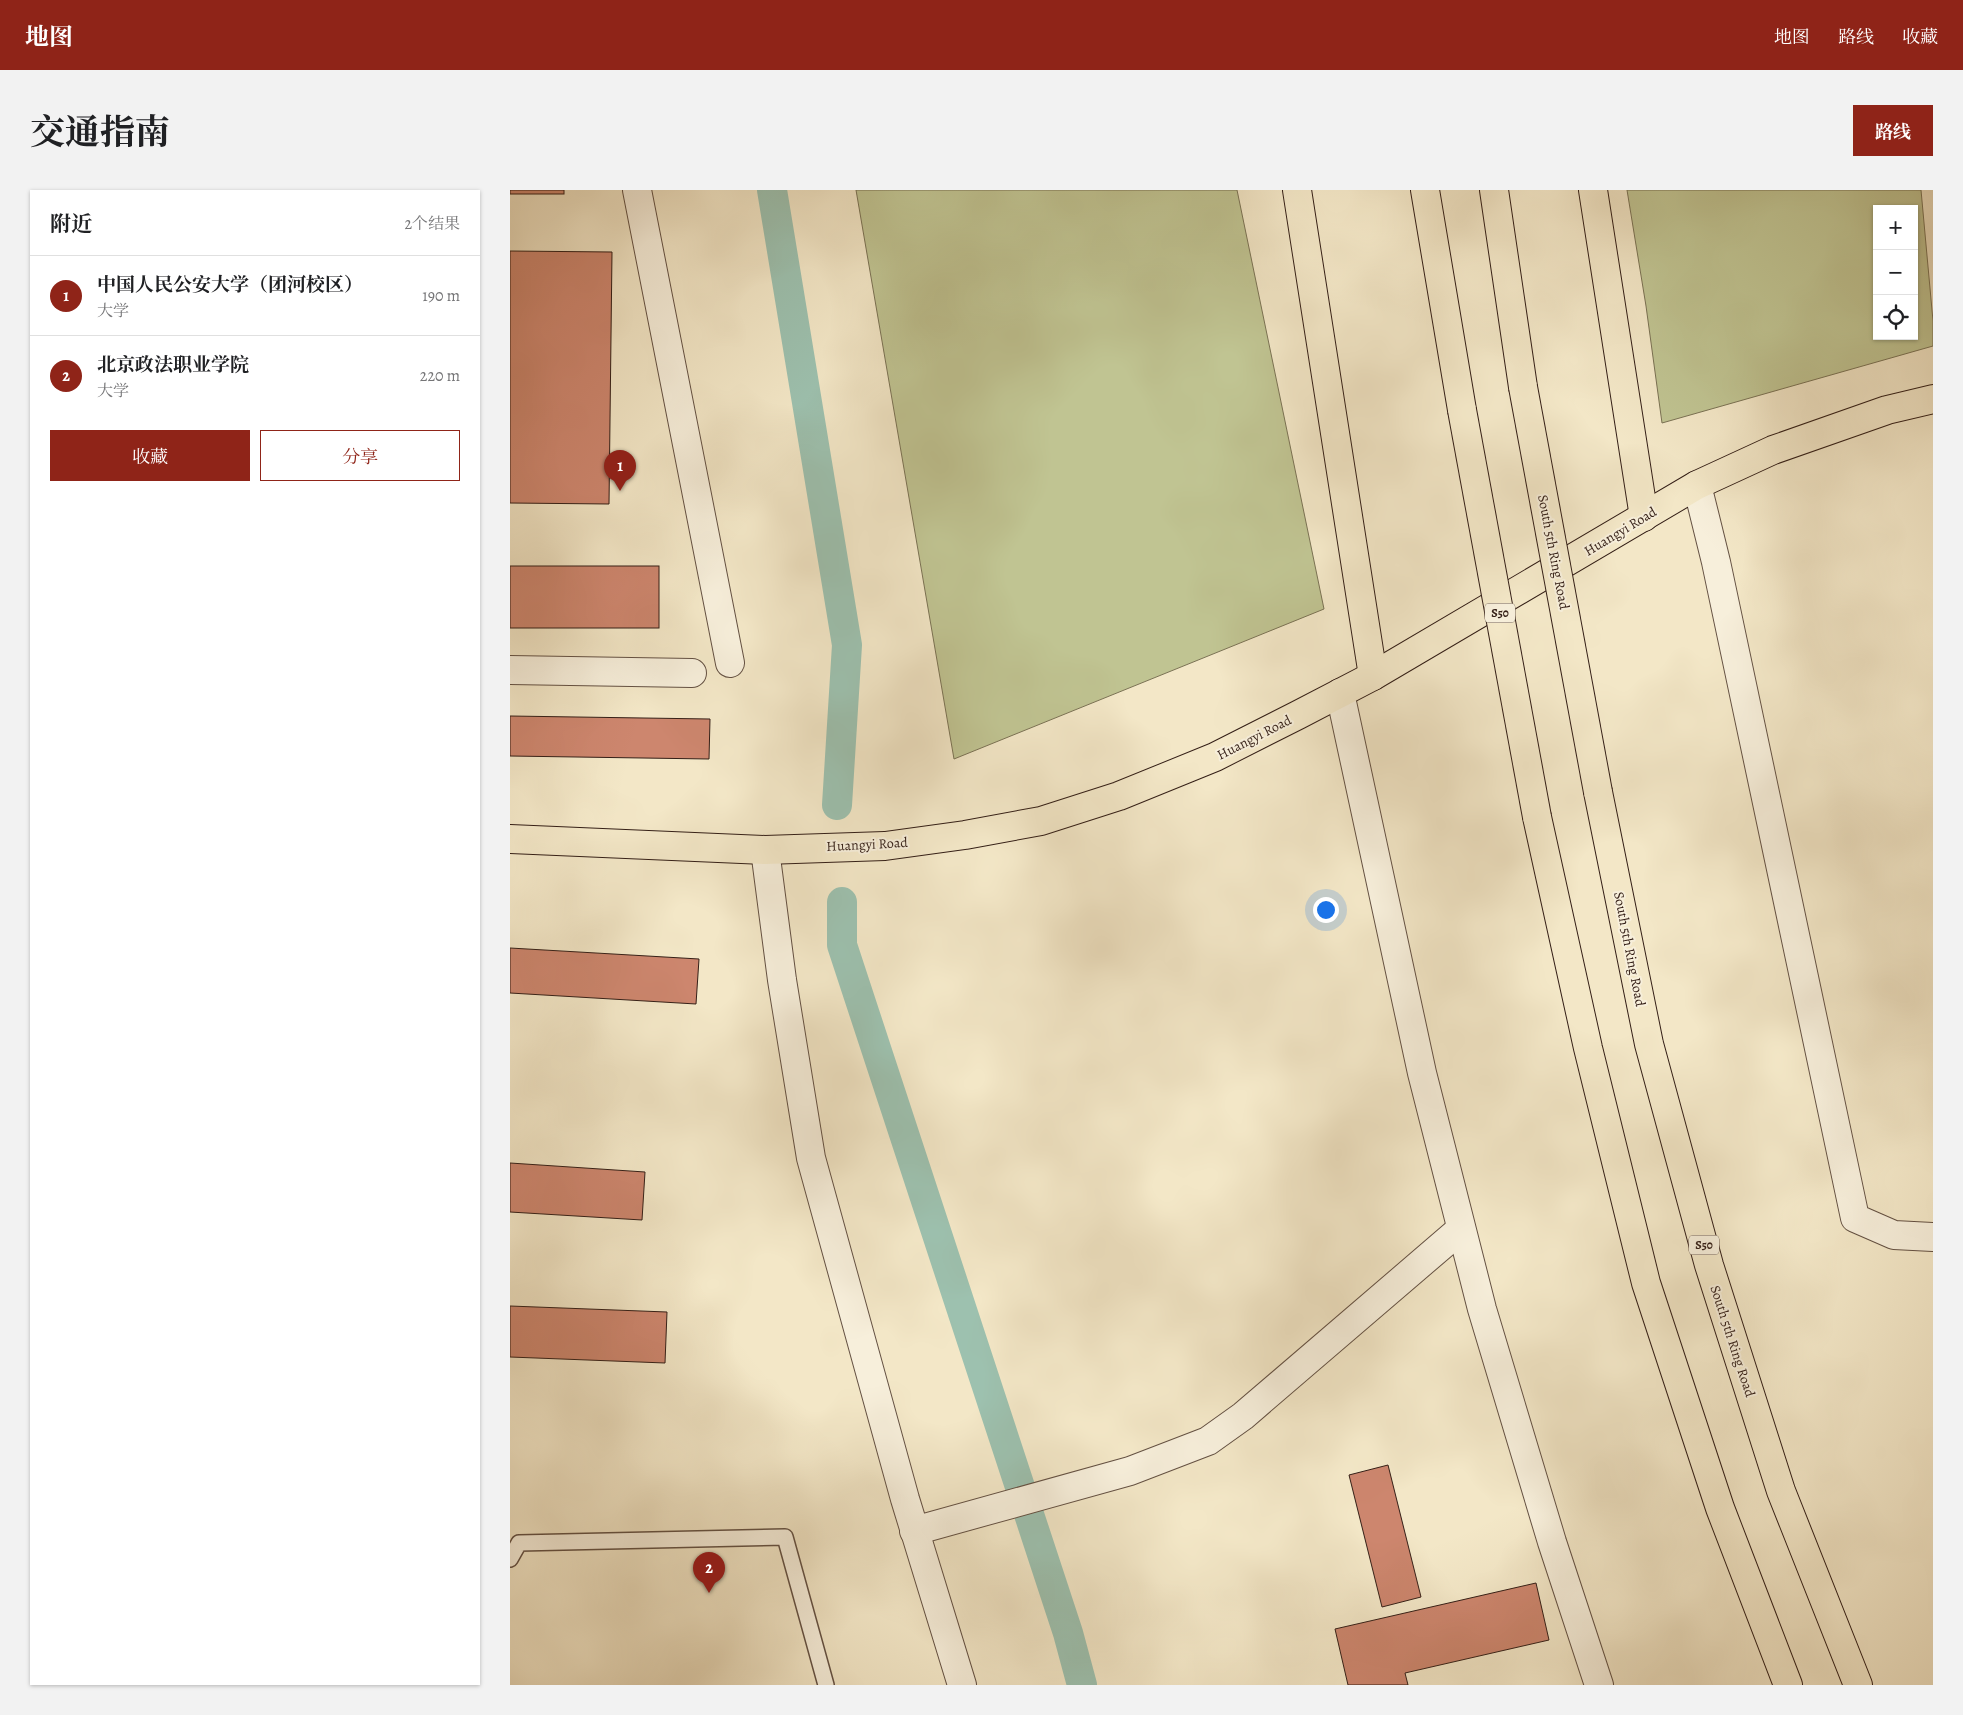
<!DOCTYPE html>
<html lang="zh">
<meta charset="utf-8">
<style>
:root{--surface:#fff;--page:#f2f2f2;--text:#202124;--muted:#757577;--line:#e0e0e0;--accent:#8f2418}
body{margin:0;font-family:Alegreya,"Noto Serif SC",serif;background:var(--page);color:var(--text)}
.controls{position:absolute;right:15px;top:15px;display:grid;overflow:hidden;border-radius:0px;box-shadow:0 1px 4px #0004}
.controls button{width:45px;height:45px;display:grid;place-items:center;padding:0;border:0;border-bottom:1px solid var(--line);background:var(--surface);color:var(--text);font:25px sans-serif}
.you{position:absolute;left:815px;top:719px;width:18px;height:18px;margin:-12px;border:4px solid #fff;border-radius:50%;background:#1a73e8;box-shadow:0 0 0 8px #1a73e833}
.badge{display:grid;place-items:center;width:32px;height:32px;border-radius:50%;background:var(--accent);color:#fff;font-size:16px;font-weight:700}
.pin{position:absolute;translate:-50% -41px;filter:drop-shadow(0 1px 2px #0008)}
.pin::after{content:'';position:absolute;top:26px;width:18px;height:15px;background:inherit;clip-path:polygon(0 0,100% 0,50% 100%)}
.list{margin:0;padding:0;list-style:none}
h2{display:flex;justify-content:space-between;align-items:center;height:65px;margin:0;padding:0 20px;font-size:21px}
h2 small{font-size:16px;font-weight:400;color:var(--muted)}
.list li{display:grid;grid-template-columns:32px 1fr auto;gap:15px;align-items:center;box-sizing:border-box;height:80px;padding:0 20px;border-top:1px solid var(--line)}
.list b{display:block;font-size:19px;white-space:nowrap}
.list p{margin:0;font-size:16px;white-space:nowrap;color:var(--muted)}
.list em{font-size:16px;font-style:normal;color:var(--muted)}
.actions{display:flex;gap:10px;padding:15px 20px}
.actions a{flex:1;padding:11px 0;border:1px solid var(--accent);border-radius:0px;text-align:center;font-size:18px;color:var(--accent)}
.actions .main{background:var(--accent);color:#fff}
.icon{flex:none;width:28px;height:28px;fill:none;stroke:currentColor;stroke-width:2;stroke-linecap:round;stroke-linejoin:round}
.map{position:relative;flex:none;width:1423px;height:1495px;overflow:hidden;border-radius:0px}
header{display:flex;align-items:center;gap:30px;box-sizing:border-box;height:70px;padding:0 25px;background:var(--accent);color:#fff}
header strong{font-size:24px}
nav{display:flex;gap:28px;margin-inline-start:auto;font-size:18px}
.intro{display:flex;align-items:center;justify-content:space-between;box-sizing:border-box;height:120px;padding:0 30px}
h1{margin:0;font-size:35px}
.button{padding:12px 22px;border-radius:0px;background:var(--accent);color:#fff;font-size:18px;font-weight:700}
main{display:flex;gap:30px;padding:0 30px}
aside{flex:1;background:var(--surface);border-radius:0px;box-shadow:0 1px 4px #0004}
.map>svg:first-child{display:block}
</style>
<header>
<strong>地图</strong>
<nav><a>地图</a><a>路线</a><a>收藏</a></nav>
</header>
<div class="intro"><h1>交通指南</h1><a class="button">路线</a></div>
<main>
<aside>
<h2>附近<small>2个结果</small></h2>
<ul class="list">
<li><span class="badge">1</span><div><b>中国人民公安大学（团河校区）</b><p>大学</p></div><em>190 m</em></li>
<li><span class="badge">2</span><div><b>北京政法职业学院</b><p>大学</p></div><em>220 m</em></li>
</ul>
<div class="actions"><a class="main">收藏</a><a>分享</a></div>
</aside>
<div class="map">
<svg width="1423" height="1495" viewBox="0 0 1423 1495">
<rect width="100%" height="100%" fill="#f3e7c7"/>
<filter id="stains"><feTurbulence type="fractalNoise" baseFrequency=".004" numOctaves="4"/><feColorMatrix values="0 0 0 0 .2 0 0 0 0 .09 0 0 0 0 .02 0 0 0 .5 -.17"/></filter>
<radialGradient id="worn" r=".72"><stop offset=".6" stop-color="#630" stop-opacity="0"/><stop offset="1" stop-color="#630" stop-opacity=".3"/></radialGradient>
<g fill="#c0c492" stroke="#7a7254" fill-rule="evenodd">
<polygon points="346,0 727,0 814,419 444,569"/>
<path d="M1117,0H1411L1423,131V156L1152,233L1136,116ZM1367,19H1404V146H1367Z"/>
</g>
<g fill="none" stroke-linecap="round" stroke-linejoin="round">
<g stroke="#9dc1af" stroke-width="30">
<polyline points="262,0 337,455 327,615"/>
<polyline points="332,712 332,755 558,1443 572,1495"/>
</g>
</g>
<g fill="#cd866e" stroke="#341f17">
<rect x="0" y="0" width="54" height="4"/>
<polygon points="0,61 102,62 99,314 0,313"/>
<rect x="0" y="376" width="149" height="62"/>
<polygon points="0,526 200,529 199,569 0,566"/>
<polygon points="0,758 189,769 186,814 0,803"/>
<polygon points="0,973 135,982 132,1030 0,1022"/>
<polygon points="0,1116 157,1122 155,1173 0,1167"/>
<polygon points="878,1275 911,1407 872,1417 839,1285"/>
<polygon points="1026,1393 1039,1450 895,1483 898,1495 838,1495 825,1439"/>
</g>
<g fill="none" stroke-linecap="round" stroke-linejoin="round">
<g stroke="#645143" stroke-width="18">
<polyline id="lane" points="0,1369 9,1353 275,1347 316,1495"/>
</g>
<g stroke="#645143" stroke-width="30">
<g id="street">
<polyline points="127,0 220,473"/>
<polyline points="1187,295 1206,372 1345,1028 1384,1045 1423,1047"/>
<polyline points="0,480 182,483"/>
<polyline points="830,503 912,883 972,1119 1042,1352 1089,1495"/>
<polyline points="255,660 272,790 301,968 395,1309 452,1495"/>
<polyline points="404,1341 620,1281 698,1251 733,1226 951,1039"/>
</g>
</g>
<g stroke="#341f17" stroke-width="30">
<polyline id="primary" points="0,649 255,660 375,656 455,645 531,631 609,606 705,567 788,525 863,486 1187,295 1263,260 1377,220 1423,209"/>
</g>
<g stroke="#341f17" stroke-width="30">
<g id="highway">
<polyline points="787,0 863,486"/>
<polyline points="915,0 952,220"/>
<polyline points="984,0 1013,197"/>
<polyline points="1083,0 1134,327"/>
<polyline points="1088,602 1139,854 1199,1075 1271,1301 1348,1495"/>
<polyline points="1027,627 1078,858 1136,1093 1210,1318 1278,1495"/>
</g>
</g>
<use href="#lane" stroke="#f7efdb" stroke-width="15"/>
<use href="#street" stroke="#f7efdb" stroke-width="28"/>
<use href="#primary" stroke="#f3e7c7" stroke-width="28"/>
<use href="#highway" stroke="#f3e7c7" stroke-width="28"/>
<g stroke="#341f17" stroke-width="30" stroke-linecap="butt">
<g id="highway-bridge">
<polyline points="1013,197 1088,602"/>
<polyline points="952,220 1027,627"/>
</g>
</g>
<use href="#highway-bridge" stroke="#f3e7c7" stroke-width="28"/>
</g>
<g text-anchor="middle" stroke-width="4" stroke-linejoin="round" paint-order="stroke">
<g fill="#f7efdb" stroke="#6e5d52" stroke-width="1">
<rect x="975" y="413.5" width="30" height="19" rx="4"/>
<rect x="1179" y="1045.5" width="30" height="19" rx="4"/>
</g>
<g font-size="12" font-weight="bold" fill="#341f17">
<text x="990" y="427">S50</text>
<text x="1194" y="1059">S50</text>
</g>
<g font-size="14" fill="#341f17" stroke="#f7efdb">
<text transform="translate(1110 341) rotate(-31)" y="5">Huangyi Road</text>
<text transform="translate(1044 362) rotate(79)" y="5">South 5th Ring Road</text>
<text transform="translate(744 547) rotate(-27)" y="5">Huangyi Road</text>
<text transform="translate(357 654) rotate(-3)" y="5">Huangyi Road</text>
<text transform="translate(1120 759) rotate(79)" y="5">South 5th Ring Road</text>
<text transform="translate(1223 1151) rotate(72)" y="5">South 5th Ring Road</text>
</g>
</g>
<rect width="100%" height="100%" filter="url(#stains)"/>
<rect width="100%" height="100%" fill="url(#worn)"/>
</svg>
<div class="controls">
<button>+</button>
<button>−</button>
<button><svg class="icon" aria-label="locate" viewBox="0 0 24 24"><circle cx="12" cy="12" r="6"/><path d="M12 2v4M12 18v4M2 12h4M18 12h4"/></svg></button>
</div>
<div class="you"></div>
<div class="pin badge" style="left:110px;top:301px">1</div>
<div class="pin badge" style="left:199px;top:1403px">2</div>
</div>
</main>
